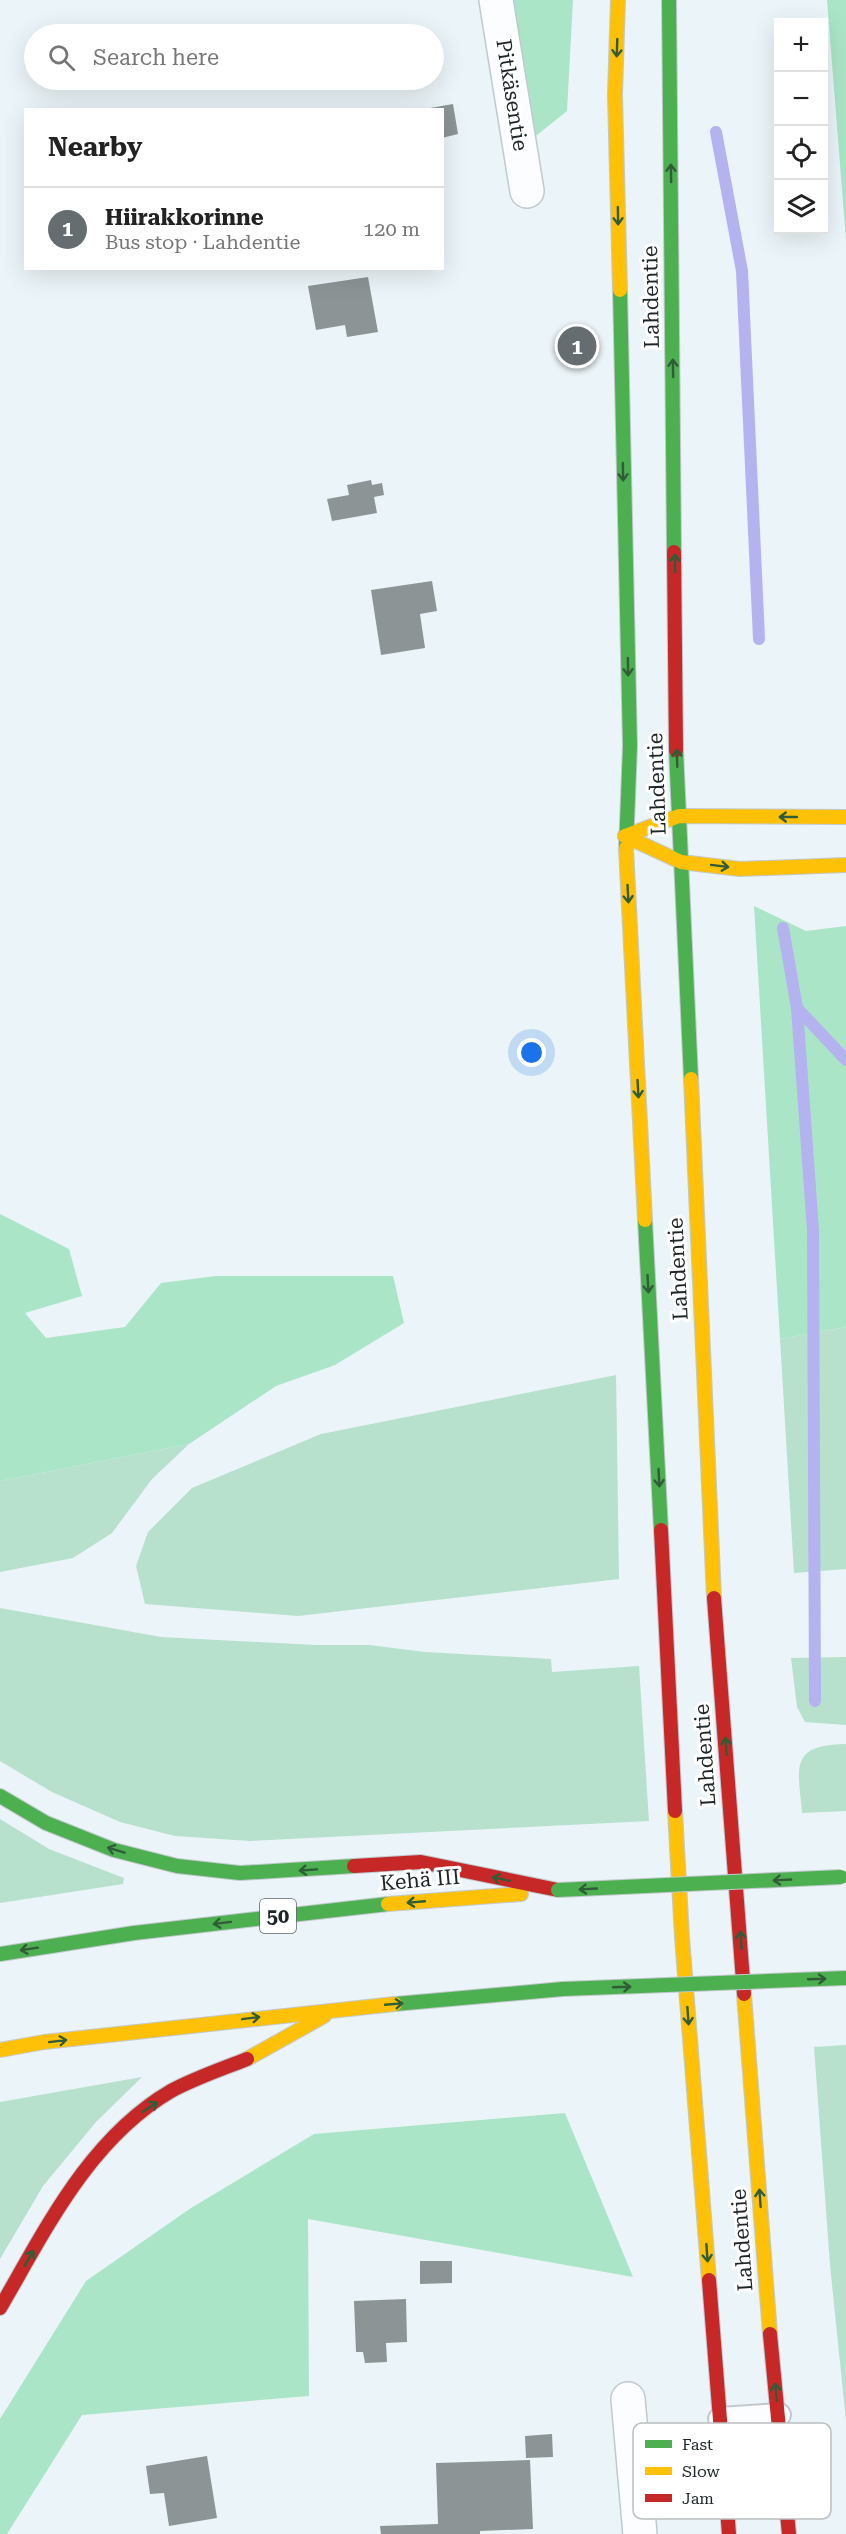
<!DOCTYPE html>
<meta charset="utf-8">
<style>
:root{--surface:#fff;--page:#f6f6f6;--text:#222;--muted:#767676;--line:#e0e0e0;--accent:#656d70}
body{margin:0;font-family:"Roboto Serif",serif;background:var(--page);color:var(--text)}
.controls{position:absolute;right:18px;top:18px;display:grid;overflow:hidden;border-radius:0px;box-shadow:0 6px 24px #0002}
.controls button{width:54px;height:54px;display:grid;place-items:center;padding:0;border:0;border-bottom:2px solid var(--line);background:var(--surface);color:var(--text);font:30px sans-serif}
.you{position:absolute;left:532px;top:1053px;width:21px;height:21px;margin:-15px;border:4px solid #fff;border-radius:50%;background:#1a73e8;box-shadow:0 0 0 9px #1a73e833}
.badge{display:grid;place-items:center;width:39px;height:39px;border-radius:50%;background:var(--accent);color:#fff;font-size:20px;font-weight:700}
.pin{position:absolute;translate:-50% -50%;border:3px solid #fff;box-shadow:0 2px 6px #0006}
.list{margin:0;padding:0;list-style:none}
h2{display:flex;justify-content:space-between;align-items:center;height:78px;margin:0;padding:0 24px;font-size:26px}
h2 small{font-size:20px;font-weight:400;color:var(--muted)}
.list li{display:grid;grid-template-columns:39px 1fr auto;gap:18px;align-items:center;box-sizing:border-box;height:84px;padding:0 24px;border-top:2px solid var(--line)}
.list b{display:block;font-size:22px;white-space:nowrap}
.list p{margin:0;font-size:20px;white-space:nowrap;color:var(--muted)}
.list em{font-size:20px;font-style:normal;color:var(--muted)}
.icon{flex:none;width:33px;height:33px;fill:none;stroke:currentColor;stroke-width:2;stroke-linecap:round;stroke-linejoin:round}
.map{position:relative;flex:none;width:846px;height:2534px;overflow:hidden}
.search{position:absolute;background:var(--surface);box-shadow:0 6px 24px #0002;left:24px;top:24px;width:420px;height:66px;display:flex;align-items:center;gap:15px;box-sizing:border-box;padding:0 21px;border-radius:33px;color:var(--muted);font-size:22px}
.panel{position:absolute;background:var(--surface);box-shadow:0 6px 24px #0002;left:24px;top:108px;width:420px;height:162px;border-radius:0px}
.map>svg:first-child{display:block}
</style>
<div class="map">
<svg width="846" height="2534" viewBox="0 0 846 2534">
<rect width="100%" height="100%" fill="#ebf4f8"/>
<g fill="#b7e1cc">
<polygon points="846,1327 846,1569 794,1573 780,1339"/>
<polygon points="616,1375 619,1579 298,1616 145,1604 136,1566 148,1532 192,1488 321,1434"/>
<polygon points="189,1444 152,1479 112,1533 73,1558 0,1572 0,1481"/>
<polygon points="0,1608 161,1637 316,1645 369,1645 425,1652 551,1659 552,1672 639,1666 649,1821 250,1841 175,1836 120,1822 52,1792 0,1761"/>
<polygon points="846,1657 846,1725 805,1722 797,1707 791,1658"/>
<path d="M846,1744V1811L802,1813C798,1767 789,1745 846,1744Z"/>
<polygon points="0,1819 49,1849 124,1878 123,1884 0,1903"/>
<polygon points="846,2045 846,2421 830,2265 814,2047"/>
<polygon points="142,2077 96,2122 43,2186 0,2259 0,2102"/>
</g>
<g fill="#abe5c7">
<polygon points="510,0 573,0 567,111 532,139"/>
<polygon points="827,0 846,0 846,240"/>
<polygon points="754,906 806,931 846,926 846,1327 780,1339"/>
<polygon points="0,1214 69,1249 82,1296 25,1313 46,1338 125,1327 161,1283 216,1276 393,1276 404,1323 335,1365 276,1386 189,1444 0,1481"/>
<polygon points="565,2113 633,2277 308,2219 309,2396 82,2415 7,2534 0,2534 0,2419 86,2281 191,2208 314,2134"/>
</g>
<g fill="none" stroke-linecap="round" stroke-linejoin="round">
<g stroke="#b4b3f0" stroke-width="12">
<polyline points="716,132 742,271 759,639"/>
<polyline points="783,928 797,1008 813,1230 815,1701"/>
<polyline points="797,1008 846,1060"/>
</g>
</g>
<g fill="#8c9496">
<polygon points="453,104 458,134 442,138 442,110 430,108"/>
<polygon points="368,277 378,332 347,337 345,325 316,330 308,286"/>
<rect x="573" y="339" width="8" height="13"/>
<polygon points="371,480 372,485 382,483 384,495 374,497 377,513 332,521 327,499 349,495 347,485"/>
<polygon points="432,581 437,611 420,614 425,648 381,655 371,590"/>
<polygon points="420,2261 452,2261 452,2283 420,2284"/>
<polygon points="406,2299 407,2342 386,2343 387,2362 365,2363 363,2352 356,2352 354,2301"/>
<polygon points="552,2434 553,2457 526,2458 525,2436"/>
<polygon points="207,2456 217,2518 169,2526 164,2493 150,2494 146,2466"/>
<polygon points="530,2460 533,2529 480,2531 480,2534 381,2534 380,2526 438,2524 436,2463"/>
</g>
<g fill="none" stroke-linecap="round" stroke-linejoin="round">
<g stroke="#c1c9cd" stroke-width="26">
<polyline id="lane" points="720,2419 779,2415"/>
</g>
<g stroke="#c1c9cd" stroke-width="36">
<g id="street">
<polyline points="496,0 527,191"/>
<polyline points="628,2399 640,2534"/>
</g>
</g>
<g stroke="#c1c9cd" stroke-width="16">
<g id="fast">
<polyline points="669,0 674,552"/>
<polyline points="620,290 630,746 626,848"/>
<polyline points="676,750 691,1079"/>
<polyline points="645,1220 661,1530"/>
<polyline points="0,1796 46,1823 114,1850 177,1866 240,1873 354,1866"/>
<polyline points="0,1954 134,1933 388,1904"/>
<polyline points="395,2004 563,1989"/>
</g>
</g>
<g stroke="#c1c9cd" stroke-width="16">
<g id="slow">
<polyline points="618,0 615,95 620,290"/>
<polyline points="625,836 681,862 740,869 846,865"/>
<polyline points="625,836 679,816 846,817"/>
<polyline points="626,848 645,1220"/>
<polyline points="691,1079 714,1598"/>
<polyline points="675,1811 682,1937 709,2280"/>
<polyline points="388,1904 521,1894"/>
<polyline points="744,1994 770,2334"/>
<polyline points="0,2050 44,2042 395,2004"/>
<polyline points="247,2059 324,2016"/>
</g>
</g>
<g stroke="#c1c9cd" stroke-width="16">
<g id="jam">
<polyline points="674,552 676,750"/>
<polyline points="661,1530 675,1811"/>
<polyline points="714,1598 744,1994"/>
<polyline points="354,1866 421,1862 558,1890"/>
<polyline points="709,2280 729,2534"/>
<path d="M0,2308C46,2229 89,2139 171,2091C195,2078 222,2069 247,2059"/>
<polyline points="770,2334 789,2534"/>
</g>
</g>
<use href="#lane" stroke="#fcfdfe" stroke-width="22"/>
<use href="#street" stroke="#fcfdfe" stroke-width="33"/>
<use href="#fast" stroke="#4caf50" stroke-width="14"/>
<use href="#slow" stroke="#ffc107" stroke-width="14"/>
<use href="#jam" stroke="#c62828" stroke-width="14"/>
<g stroke="#c1c9cd" stroke-width="16" stroke-linecap="butt">
<g id="fast-bridge">
<polyline points="558,1890 841,1877"/>
<polyline points="563,1989 846,1978"/>
</g>
</g>
<use href="#fast-bridge" stroke="#4caf50" stroke-width="14"/>
</g>
<defs><path id="oneway-shaft" d="M-6 0H5M1.5-3L5.5 0L1.5 3" fill="none" stroke-width="1.6" stroke-linecap="round" stroke-linejoin="round" transform="scale(1.5)"/></defs>
<g stroke="#305c37">
<use href="#oneway-shaft" transform="translate(617 48) rotate(92)"/>
<use href="#oneway-shaft" transform="translate(671 173) rotate(-91)"/>
<use href="#oneway-shaft" transform="translate(618 216) rotate(89)"/>
<use href="#oneway-shaft" transform="translate(673 368) rotate(-91)"/>
<use href="#oneway-shaft" transform="translate(623 472) rotate(89)"/>
<use href="#oneway-shaft" transform="translate(675 563) rotate(-90)"/>
<use href="#oneway-shaft" transform="translate(628 667) rotate(89)"/>
<use href="#oneway-shaft" transform="translate(677 758) rotate(-92)"/>
<use href="#oneway-shaft" transform="translate(788 817) rotate(180)"/>
<use href="#oneway-shaft" transform="translate(720 866) rotate(7)"/>
<use href="#oneway-shaft" transform="translate(628 894) rotate(87)"/>
<use href="#oneway-shaft" transform="translate(638 1089) rotate(87)"/>
<use href="#oneway-shaft" transform="translate(648 1284) rotate(87)"/>
<use href="#oneway-shaft" transform="translate(659 1478) rotate(87)"/>
<use href="#oneway-shaft" transform="translate(726 1746) rotate(-94)"/>
<use href="#oneway-shaft" transform="translate(116 1850) rotate(-163)"/>
<use href="#oneway-shaft" transform="translate(308 1870) rotate(176)"/>
<use href="#oneway-shaft" transform="translate(501 1879) rotate(-168)"/>
<use href="#oneway-shaft" transform="translate(782 1880) rotate(177)"/>
<use href="#oneway-shaft" transform="translate(588 1889) rotate(177)"/>
<use href="#oneway-shaft" transform="translate(416 1902) rotate(175)"/>
<use href="#oneway-shaft" transform="translate(222 1923) rotate(173)"/>
<use href="#oneway-shaft" transform="translate(741 1940) rotate(-94)"/>
<use href="#oneway-shaft" transform="translate(29 1949) rotate(171)"/>
<use href="#oneway-shaft" transform="translate(817 1979) rotate(-2)"/>
<use href="#oneway-shaft" transform="translate(622 1987) rotate(-2)"/>
<use href="#oneway-shaft" transform="translate(394 2004) rotate(-5)"/>
<use href="#oneway-shaft" transform="translate(688 2016) rotate(86)"/>
<use href="#oneway-shaft" transform="translate(251 2018) rotate(-7)"/>
<use href="#oneway-shaft" transform="translate(58 2041) rotate(-7)"/>
<use href="#oneway-shaft" transform="translate(150 2107) rotate(-34)"/>
<use href="#oneway-shaft" transform="translate(760 2198) rotate(-94)"/>
<use href="#oneway-shaft" transform="translate(707 2253) rotate(86)"/>
<use href="#oneway-shaft" transform="translate(29 2258) rotate(-60)"/>
<use href="#oneway-shaft" transform="translate(776 2392) rotate(-96)"/>
</g>
<g text-anchor="middle" stroke-width="6" stroke-linejoin="round" paint-order="stroke">
<rect fill="#fff" stroke="#616668" stroke-width="1.5" x="260" y="1899" width="36" height="34" rx="4.5"/>
<g font-size="20" font-weight="bold" fill="#1d2527">
<text x="278" y="1923">50</text>
</g>
<g font-size="21" fill="#1d2527" stroke="#fff">
<text transform="translate(512 95) rotate(81)" y="7">Pitkäsentie</text>
<text transform="translate(651 297) rotate(-91)" y="7">Lahdentie</text>
<text transform="translate(657 784) rotate(-92)" y="7">Lahdentie</text>
<text transform="translate(678 1269) rotate(-93)" y="7">Lahdentie</text>
<text transform="translate(705 1755) rotate(-94)" y="7">Lahdentie</text>
<text transform="translate(420 1880) rotate(-5)" y="7">Kehä III</text>
<text transform="translate(742 2240) rotate(-94)" y="7">Lahdentie</text>
</g>
</g>
<rect x="633" y="2423" width="198" height="96" rx="9" fill="#fff" stroke="#bbbebe" stroke-width="1.5"/>
<rect x="645" y="2440" width="27" height="8" fill="#4caf50"/>
<rect x="645" y="2467" width="27" height="8" fill="#ffc107"/>
<rect x="645" y="2494" width="27" height="8" fill="#c62828"/>
<g font-size="16" fill="#1d2527">
<text x="682" y="2450">Fast</text>
<text x="682" y="2477">Slow</text>
<text x="682" y="2504">Jam</text>
</g>
</svg>
<div class="controls">
<button>+</button>
<button>−</button>
<button><svg class="icon" aria-label="locate" viewBox="0 0 24 24"><circle cx="12" cy="12" r="6"/><path d="M12 2v4M12 18v4M2 12h4M18 12h4"/></svg></button>
<button><svg class="icon" aria-label="layers" viewBox="0 0 24 24"><path d="M12 4l9 5-9 5-9-5zM3 14l9 5 9-5"/></svg></button>
</div>
<div class="you"></div>
<div class="pin badge" style="left:577px;top:346px">1</div>
<div class="search"><svg class="icon" aria-label="search" viewBox="0 0 24 24"><circle cx="10" cy="10" r="6"/><path d="M15 15l6 6"/></svg>Search here</div>
<section class="panel">
<h2>Nearby<small></small></h2>
<ul class="list">
<li><span class="badge">1</span><div><b>Hiirakkorinne</b><p>Bus stop · Lahdentie</p></div><em>120 m</em></li>
</ul>
</section>
</div>
